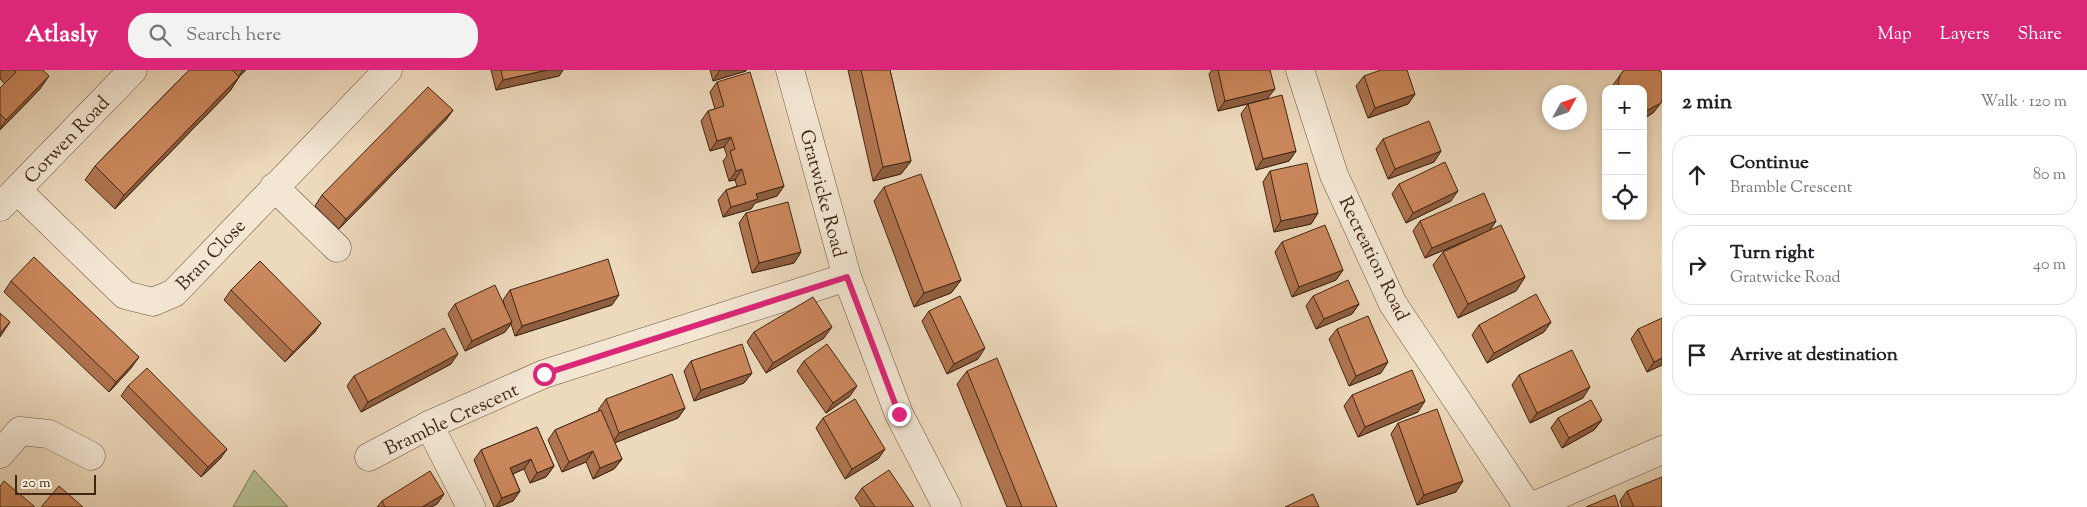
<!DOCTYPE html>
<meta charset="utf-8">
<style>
:root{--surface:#fff;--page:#f2f2f2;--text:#202124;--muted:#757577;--line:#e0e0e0;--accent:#db2777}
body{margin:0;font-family:"Sorts Mill Goudy",serif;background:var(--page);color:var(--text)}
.controls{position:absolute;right:15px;top:15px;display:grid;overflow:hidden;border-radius:10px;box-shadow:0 2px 8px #0003}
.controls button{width:45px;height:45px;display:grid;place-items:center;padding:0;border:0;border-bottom:1px solid var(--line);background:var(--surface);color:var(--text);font:25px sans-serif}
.compass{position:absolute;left:1542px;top:15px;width:45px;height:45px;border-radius:50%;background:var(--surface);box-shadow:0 2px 8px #0003;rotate:50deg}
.scale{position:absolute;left:15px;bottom:12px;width:81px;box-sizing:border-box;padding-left:5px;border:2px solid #412614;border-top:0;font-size:14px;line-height:18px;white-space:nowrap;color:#412614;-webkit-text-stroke:4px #f3e6d3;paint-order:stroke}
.stop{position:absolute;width:15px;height:15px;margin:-11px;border:4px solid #db2777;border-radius:50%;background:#fff}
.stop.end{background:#db2777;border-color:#fff;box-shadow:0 1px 5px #0008}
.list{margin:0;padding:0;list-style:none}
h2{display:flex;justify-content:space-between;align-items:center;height:65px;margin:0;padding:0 20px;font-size:21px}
h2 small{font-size:16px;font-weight:400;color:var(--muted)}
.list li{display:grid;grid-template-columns:32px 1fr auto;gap:15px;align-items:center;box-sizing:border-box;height:80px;margin:0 10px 10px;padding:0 10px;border:1px solid var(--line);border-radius:20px}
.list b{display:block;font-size:19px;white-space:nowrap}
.list p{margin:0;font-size:16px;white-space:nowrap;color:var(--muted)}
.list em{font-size:16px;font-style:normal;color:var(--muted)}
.icon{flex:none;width:28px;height:28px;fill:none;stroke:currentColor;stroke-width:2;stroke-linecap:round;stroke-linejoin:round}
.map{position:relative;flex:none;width:1662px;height:437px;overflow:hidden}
header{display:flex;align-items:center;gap:30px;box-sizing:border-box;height:70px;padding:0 25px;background:var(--accent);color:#fff}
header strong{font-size:24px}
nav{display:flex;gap:28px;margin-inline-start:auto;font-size:18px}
.search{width:350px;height:45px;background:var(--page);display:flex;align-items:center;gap:12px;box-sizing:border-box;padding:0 18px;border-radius:20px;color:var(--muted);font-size:19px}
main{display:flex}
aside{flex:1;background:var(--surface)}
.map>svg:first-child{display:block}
</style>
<header>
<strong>Atlasly</strong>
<div class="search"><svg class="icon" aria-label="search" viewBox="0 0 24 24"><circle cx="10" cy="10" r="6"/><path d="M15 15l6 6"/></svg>Search here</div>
<nav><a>Map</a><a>Layers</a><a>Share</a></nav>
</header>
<main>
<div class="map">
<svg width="1662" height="437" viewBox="0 0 1662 437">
<rect width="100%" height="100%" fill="#edd9bc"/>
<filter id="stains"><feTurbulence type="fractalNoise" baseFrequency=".004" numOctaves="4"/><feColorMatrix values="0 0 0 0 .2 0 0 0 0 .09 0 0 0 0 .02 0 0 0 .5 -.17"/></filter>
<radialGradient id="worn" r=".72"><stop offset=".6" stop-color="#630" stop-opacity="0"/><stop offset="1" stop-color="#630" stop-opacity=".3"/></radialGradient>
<polygon fill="#b5c093" stroke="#7b7354" points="254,400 288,437 233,437"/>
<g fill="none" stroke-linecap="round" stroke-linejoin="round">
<g stroke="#6c533e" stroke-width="29">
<g id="minor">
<polyline points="790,0 847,207 899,344 947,437"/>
<polyline points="1300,0 1334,105 1393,234 1528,437"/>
<polyline points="274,117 337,178"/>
<polyline points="17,120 125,225 153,232 174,223 388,0"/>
<polyline points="0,137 133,0"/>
<polyline points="429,355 471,437"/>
<polyline points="0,384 20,361 49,364 91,386"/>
<polyline points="369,387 429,355 544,304 847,207"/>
<polyline points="1531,437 1662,380"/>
</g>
</g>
<use href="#minor" stroke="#f3e6d3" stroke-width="28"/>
</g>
<g fill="#af744f" stroke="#412614">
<polygon points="0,0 43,0 40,19 0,60 0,18 5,14 0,9"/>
<polygon points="189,0 246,0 239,7 230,21 115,139 85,110 95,96"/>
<polygon points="491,0 563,0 559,6 496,20"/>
<polygon points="710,0 746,0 746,1 713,11"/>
<polygon points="848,0 890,0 911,91 901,104 873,111"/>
<polygon points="1212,0 1270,0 1268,28 1296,81 1289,91 1256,100 1241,44 1248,34 1218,41 1209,4"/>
<polygon points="1624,0 1659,0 1662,3 1662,30 1653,43 1643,49 1643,19 1612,19 1613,15"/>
<polygon points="1364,6 1415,24 1408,34 1368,48 1356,16"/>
<polygon points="717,12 784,116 777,126 755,133 751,139 723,147 718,130 726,120 737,116 735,110 729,111 723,91 727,86 724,77 710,81 701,51 708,41 715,39 710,22"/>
<polygon points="453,40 445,51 339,159 315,136 322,125"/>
<polygon points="1383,69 1441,81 1434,92 1388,109 1376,79"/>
<polygon points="1270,101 1318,143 1311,154 1274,162 1263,112"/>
<polygon points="1399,114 1451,131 1406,153 1392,124"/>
<polygon points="884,117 961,210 951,223 914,237 874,131"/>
<polygon points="746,143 801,182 794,193 752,203 739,153"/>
<polygon points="1420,151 1496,151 1490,160 1525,207 1516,221 1458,248 1433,195 1443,182 1473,168 1425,188 1413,161"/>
<polygon points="1282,172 1343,200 1336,210 1292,227 1275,182"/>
<polygon points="11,211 132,297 109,322 4,222"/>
<polygon points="231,220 321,253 314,263 285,292 224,230"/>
<polygon points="510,220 612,235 515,266 511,254 505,262 465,281 448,244 455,234 505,237 503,230"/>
<polygon points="1313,226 1359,234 1352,244 1316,259 1306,236"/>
<polygon points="929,241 978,289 947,304 922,251"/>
<polygon points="1551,252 1544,262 1487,293 1472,265 1479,255"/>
<polygon points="1337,259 1381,303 1349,316 1329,269"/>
<polygon points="1638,259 1662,295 1647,302 1631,269"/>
<polygon points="754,262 824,268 766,303 747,272"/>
<polygon points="691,291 752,303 744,313 694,331 684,301"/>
<polygon points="804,291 850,326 826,343 797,301"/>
<polygon points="451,294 361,342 347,316 354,306"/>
<polygon points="967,301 1057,437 1007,437 957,314"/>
<polygon points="1519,305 1583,328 1530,353 1512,315"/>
<polygon points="128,316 227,379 220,389 201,407 121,326"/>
<polygon points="1352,325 1418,342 1358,367 1344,336"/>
<polygon points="606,329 685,338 678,348 614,373 622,389 614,399 593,409 586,392 562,402 548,370 555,360 599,341 598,340"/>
<polygon points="823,348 885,379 878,389 845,409 816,358"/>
<polygon points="1558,348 1602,350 1594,360 1562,378 1551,358"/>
<polygon points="1398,353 1456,422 1417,435 1391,364"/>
<polygon points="537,357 554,396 546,407 530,413 524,399 513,404 520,421 513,431 498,437 494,437 474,390 481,380"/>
<polygon points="862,418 914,437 861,437 855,428"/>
<polygon points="1627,421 1662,437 1622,437 1620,431"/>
<polygon points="444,424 437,434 431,437 377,437 382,431"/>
</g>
<g fill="#8e5e40" stroke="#412614">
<polygon points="243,0 246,0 236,10"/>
<polygon points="547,0 563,0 559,6 496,20 503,10"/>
<polygon points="720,0 746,0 746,1 713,11"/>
<polygon points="49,6 40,19 0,60 0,59 6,50"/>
<polygon points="239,7 230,21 115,139 124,125"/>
<polygon points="1275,19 1267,29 1218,41 1225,31"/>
<polygon points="1415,24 1408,34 1368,48 1375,38"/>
<polygon points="1661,33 1653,43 1643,49 1643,40"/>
<polygon points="453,40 445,51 339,159 346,149"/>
<polygon points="731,67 724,77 710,81 717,71"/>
<polygon points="1296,81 1289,91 1256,100 1263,89"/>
<polygon points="1441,81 1434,92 1388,109 1395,99"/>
<polygon points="911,91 901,104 873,111 883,97"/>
<polygon points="742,99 735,110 729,111 736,101"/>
<polygon points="784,116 777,126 755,133 751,139 723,147 731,137 756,124"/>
<polygon points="1458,121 1451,131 1406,153 1413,143"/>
<polygon points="1318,143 1311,154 1274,162 1281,151"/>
<polygon points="1496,151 1489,161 1425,188 1432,178"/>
<polygon points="801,182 794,193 752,203 759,193"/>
<polygon points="1343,200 1336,210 1292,227 1299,217"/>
<polygon points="1525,207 1516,221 1458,248 1468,234"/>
<polygon points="961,210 951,223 914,237 924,223"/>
<polygon points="619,225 612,235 515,266 522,256"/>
<polygon points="1359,234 1352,244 1316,259 1324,249"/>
<polygon points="10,252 0,267 0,263"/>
<polygon points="512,252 505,262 465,281 472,271"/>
<polygon points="1551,252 1544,262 1487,293 1494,283"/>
<polygon points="321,253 314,263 285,292 293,282"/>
<polygon points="832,257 824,268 766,303 773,293"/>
<polygon points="985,278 978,289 947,304 954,294"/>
<polygon points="458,284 451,294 361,342 368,332"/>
<polygon points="139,287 132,297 109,322 116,312"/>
<polygon points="1662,288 1662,295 1647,302 1654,292"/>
<polygon points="1388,292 1381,303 1349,316 1356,306"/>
<polygon points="752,303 744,313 694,331 701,320"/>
<polygon points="857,316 850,326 826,343 833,333"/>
<polygon points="1590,317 1583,328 1530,353 1537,343"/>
<polygon points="1425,331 1418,342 1358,367 1365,357"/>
<polygon points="685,338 678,348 612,374 619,363"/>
<polygon points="1602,350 1594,360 1562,378 1569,368"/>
<polygon points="227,379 220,389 201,407 208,397"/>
<polygon points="885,379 878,389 845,409 852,399"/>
<polygon points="593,381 586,392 562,402 569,392"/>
<polygon points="531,389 524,399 503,408 510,398"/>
<polygon points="622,389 614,399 593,409 600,398"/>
<polygon points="554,396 546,407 530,413 537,403"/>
<polygon points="1463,411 1456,422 1417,435 1424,425"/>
<polygon points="520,421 513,431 498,437 496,437 502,428"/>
<polygon points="444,424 437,434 431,437 422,437"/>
</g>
<g fill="#cb875c" stroke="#412614">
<polygon points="14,0 43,0 49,6 6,50 0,44 0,18 16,2"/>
<polygon points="189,0 232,0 239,7 124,125 95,96"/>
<polygon points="501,0 547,0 503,10"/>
<polygon points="861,0 890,0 911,91 883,97"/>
<polygon points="1218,0 1270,0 1275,19 1225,31"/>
<polygon points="1381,0 1407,0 1415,24 1375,38 1364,6"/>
<polygon points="1624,0 1659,0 1662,3 1662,30 1661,33 1646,41 1643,40 1643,19 1617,19 1620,5"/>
<polygon points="750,2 784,116 756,124 758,129 731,137 726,120 746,114 742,99 736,101 730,81 735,79 731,67 717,71 708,41 724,36 717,12"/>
<polygon points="428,17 453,40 346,149 322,125"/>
<polygon points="1282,25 1296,81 1263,89 1248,34"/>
<polygon points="1429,51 1441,81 1395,99 1383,69"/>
<polygon points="1445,92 1458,121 1413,143 1399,114"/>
<polygon points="1307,93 1318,143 1281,151 1270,101"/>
<polygon points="921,104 961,210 924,223 884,117"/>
<polygon points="1484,123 1496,151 1432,178 1420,151"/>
<polygon points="788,132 801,182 759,193 746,143"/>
<polygon points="1325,155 1343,200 1299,217 1282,172"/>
<polygon points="1501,155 1525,207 1468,234 1443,182"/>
<polygon points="34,187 139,287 116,312 11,211"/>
<polygon points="608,189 619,225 522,256 510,220"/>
<polygon points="260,191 321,253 293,282 231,220"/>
<polygon points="1348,210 1359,234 1324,249 1313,226"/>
<polygon points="495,215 512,252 472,271 455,234"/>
<polygon points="1536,224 1551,252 1494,283 1479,255"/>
<polygon points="960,226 985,278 954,294 929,241"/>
<polygon points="813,227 832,257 773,293 754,262"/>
<polygon points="0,243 10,252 0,263"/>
<polygon points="1368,246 1388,292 1356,306 1337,259"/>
<polygon points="1662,248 1662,288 1654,292 1638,259"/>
<polygon points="444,258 458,284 368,332 354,306"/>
<polygon points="742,274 752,303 701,320 691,291"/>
<polygon points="827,274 857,316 833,333 804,291"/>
<polygon points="1572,280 1590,317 1537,343 1519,305"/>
<polygon points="997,288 1057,437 1022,437 967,301"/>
<polygon points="147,298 227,379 208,397 128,316"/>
<polygon points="1412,300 1425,331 1365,357 1352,325"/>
<polygon points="672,304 685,338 619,363 606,329"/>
<polygon points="855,329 885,379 852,399 823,348"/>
<polygon points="1591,330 1602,350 1569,368 1558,348"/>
<polygon points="1437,339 1463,411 1424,425 1398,353"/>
<polygon points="601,340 622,389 600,398 593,381 569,392 555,360"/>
<polygon points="537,357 554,396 537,403 531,389 510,398 520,421 502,428 481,380"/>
<polygon points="889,400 914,437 875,437 862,418"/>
<polygon points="430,401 444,424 422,437 385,437 382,431"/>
<polygon points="1662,407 1662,437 1634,437 1627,421"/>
<polygon points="4,411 35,437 0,437 0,416"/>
<polygon points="59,416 83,437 41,437"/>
<polygon points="1313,424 1319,437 1285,437"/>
<polygon points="1615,425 1619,437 1586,437"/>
</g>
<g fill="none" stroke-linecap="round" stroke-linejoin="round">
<polyline stroke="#db2777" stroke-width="6" points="544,304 847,207 899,344"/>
</g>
<g text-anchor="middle" stroke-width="5" stroke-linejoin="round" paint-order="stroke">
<g font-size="19" fill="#412614" stroke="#f3e6d3">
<text transform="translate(66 69) rotate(-46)" y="7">Corwen Road</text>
<text transform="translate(824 123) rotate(75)" y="7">Gratwicke Road</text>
<text transform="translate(210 184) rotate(-46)" y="7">Bran Close</text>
<text transform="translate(1375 188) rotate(64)" y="7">Recreation Road</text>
<text transform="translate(451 348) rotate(-25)" y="7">Bramble Crescent</text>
</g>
</g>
<rect width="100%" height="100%" filter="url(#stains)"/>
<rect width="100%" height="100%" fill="url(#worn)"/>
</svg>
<div class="controls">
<button>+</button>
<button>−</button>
<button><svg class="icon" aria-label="locate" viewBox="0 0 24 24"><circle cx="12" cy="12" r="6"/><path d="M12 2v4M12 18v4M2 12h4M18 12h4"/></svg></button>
</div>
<svg class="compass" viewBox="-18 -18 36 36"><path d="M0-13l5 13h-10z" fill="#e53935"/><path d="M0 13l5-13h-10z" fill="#757577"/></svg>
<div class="scale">20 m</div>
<div class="stop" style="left:544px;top:304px"></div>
<div class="stop end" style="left:899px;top:344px"></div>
</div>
<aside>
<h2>2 min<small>Walk · 120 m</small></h2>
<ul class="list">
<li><svg class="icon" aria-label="ahead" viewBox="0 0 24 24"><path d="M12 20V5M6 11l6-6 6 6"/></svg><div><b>Continue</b><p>Bramble Crescent</p></div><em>80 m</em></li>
<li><svg class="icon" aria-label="right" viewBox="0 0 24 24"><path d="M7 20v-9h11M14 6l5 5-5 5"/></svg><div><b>Turn right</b><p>Gratwicke Road</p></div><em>40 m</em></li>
<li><svg class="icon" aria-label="arrive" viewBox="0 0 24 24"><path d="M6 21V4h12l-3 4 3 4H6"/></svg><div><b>Arrive at destination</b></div></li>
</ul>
</aside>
</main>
